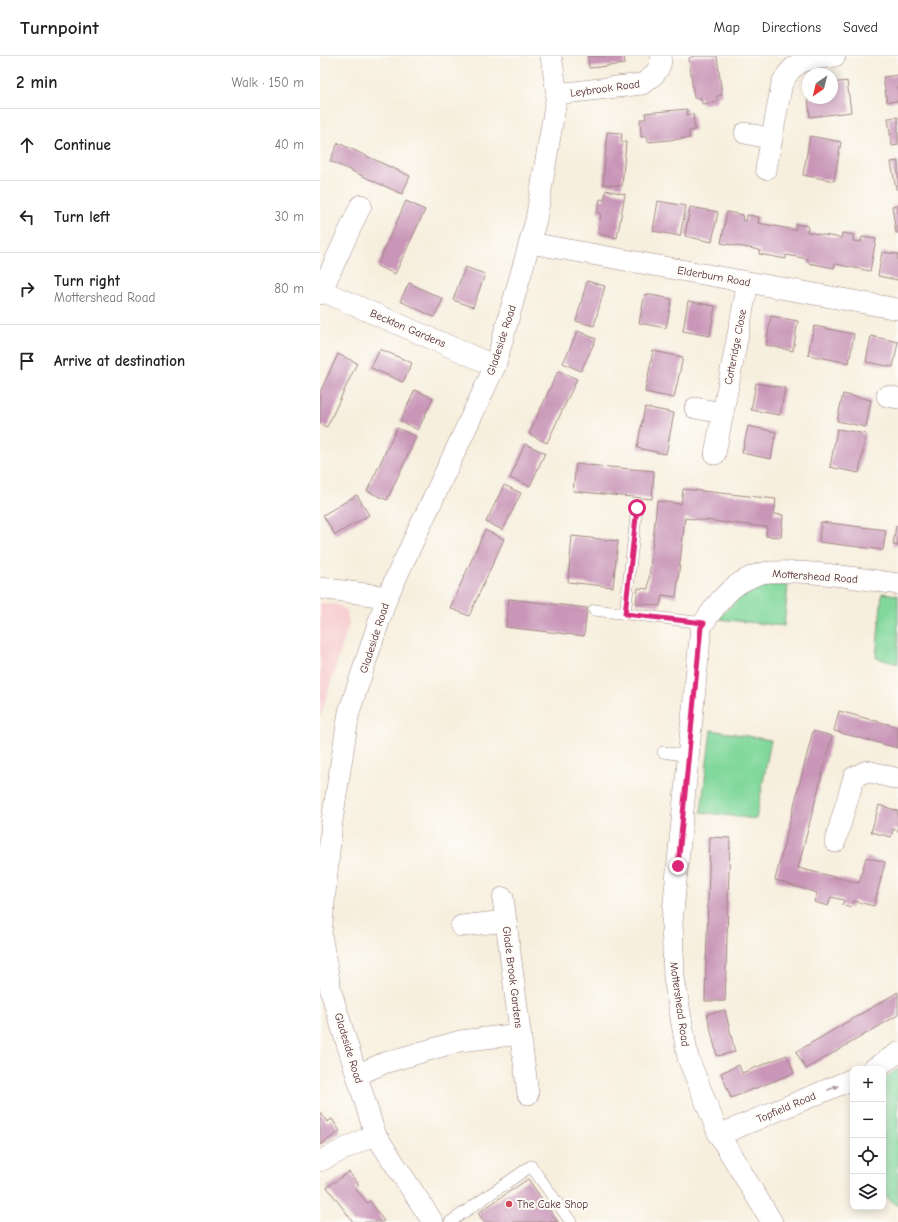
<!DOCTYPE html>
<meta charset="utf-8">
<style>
:root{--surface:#fff;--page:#f2f2f2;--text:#202124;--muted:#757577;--line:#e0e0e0}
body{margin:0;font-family:"Comic Neue",sans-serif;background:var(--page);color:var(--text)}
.controls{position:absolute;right:12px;bottom:12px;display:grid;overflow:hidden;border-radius:8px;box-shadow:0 2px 10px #0003}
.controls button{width:36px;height:36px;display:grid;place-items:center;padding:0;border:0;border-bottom:1px solid var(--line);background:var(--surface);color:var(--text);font:20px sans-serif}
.compass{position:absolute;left:482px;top:12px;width:36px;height:36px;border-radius:50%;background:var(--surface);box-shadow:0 2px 10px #0003;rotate:215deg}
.stop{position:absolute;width:12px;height:12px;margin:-9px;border:3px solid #db2777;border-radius:50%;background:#fff}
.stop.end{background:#db2777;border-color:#fff;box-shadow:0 1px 4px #0008}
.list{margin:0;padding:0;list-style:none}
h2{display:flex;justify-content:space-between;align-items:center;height:52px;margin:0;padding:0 16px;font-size:17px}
h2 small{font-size:13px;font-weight:400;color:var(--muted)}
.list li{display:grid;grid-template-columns:26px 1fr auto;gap:12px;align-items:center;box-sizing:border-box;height:72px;padding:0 16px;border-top:1px solid var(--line)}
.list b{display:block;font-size:15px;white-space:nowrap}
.list p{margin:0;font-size:13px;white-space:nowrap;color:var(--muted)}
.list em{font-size:13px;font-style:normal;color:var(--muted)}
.icon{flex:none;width:22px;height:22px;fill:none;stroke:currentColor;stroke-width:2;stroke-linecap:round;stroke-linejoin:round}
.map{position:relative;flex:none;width:578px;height:1166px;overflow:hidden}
header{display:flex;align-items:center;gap:24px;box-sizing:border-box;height:56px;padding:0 20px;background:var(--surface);border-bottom:1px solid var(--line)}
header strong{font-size:19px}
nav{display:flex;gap:22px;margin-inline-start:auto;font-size:14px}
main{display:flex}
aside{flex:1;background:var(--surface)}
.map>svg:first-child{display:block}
</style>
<header>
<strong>Turnpoint</strong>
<nav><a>Map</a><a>Directions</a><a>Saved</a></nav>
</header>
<main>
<aside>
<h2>2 min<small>Walk · 150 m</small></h2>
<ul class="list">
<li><svg class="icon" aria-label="ahead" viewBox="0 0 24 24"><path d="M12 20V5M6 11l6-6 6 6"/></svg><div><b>Continue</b></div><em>40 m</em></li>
<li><svg class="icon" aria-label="left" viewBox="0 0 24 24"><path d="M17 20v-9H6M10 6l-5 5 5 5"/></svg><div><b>Turn left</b></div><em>30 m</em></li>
<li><svg class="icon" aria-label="right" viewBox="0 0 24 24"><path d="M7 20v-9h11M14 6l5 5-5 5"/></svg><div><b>Turn right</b><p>Mottershead Road</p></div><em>80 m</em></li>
<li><svg class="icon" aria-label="arrive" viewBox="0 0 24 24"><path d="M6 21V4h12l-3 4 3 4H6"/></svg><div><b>Arrive at destination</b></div></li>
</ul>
</aside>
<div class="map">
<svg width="578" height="1166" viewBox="0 0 578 1166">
<rect width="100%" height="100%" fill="#fdfcf7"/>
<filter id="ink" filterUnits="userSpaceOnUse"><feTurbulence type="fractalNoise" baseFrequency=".025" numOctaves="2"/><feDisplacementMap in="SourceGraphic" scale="8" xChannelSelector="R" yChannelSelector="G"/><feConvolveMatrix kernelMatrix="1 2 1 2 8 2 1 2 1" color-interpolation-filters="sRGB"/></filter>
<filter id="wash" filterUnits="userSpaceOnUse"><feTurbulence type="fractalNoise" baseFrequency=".012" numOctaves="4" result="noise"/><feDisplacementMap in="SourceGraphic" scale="16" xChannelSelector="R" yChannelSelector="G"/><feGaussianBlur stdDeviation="0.9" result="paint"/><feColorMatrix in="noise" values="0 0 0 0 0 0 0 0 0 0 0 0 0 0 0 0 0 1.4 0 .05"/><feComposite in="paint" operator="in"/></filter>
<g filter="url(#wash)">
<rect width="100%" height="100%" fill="#f7efde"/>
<polygon fill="#f7cfd1" points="0,547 18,549 27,555 29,568 0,662"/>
<g fill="#82d89c" stroke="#667c64">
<path d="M468,528L464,570L399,563C419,538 435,529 468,528Z"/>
<polygon points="562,537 578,539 578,608 556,602"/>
<polygon points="391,674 451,684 436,763 381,756"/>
<polygon points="578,1013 578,1150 563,1138 563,1023"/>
</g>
<g id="blocks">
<g fill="#c996b8">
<polygon points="268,0 304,0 305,8 269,12"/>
<polygon points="375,0 397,0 402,39 397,40 397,46 382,48 381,42 374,42 369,2"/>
<polygon points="578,19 578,45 567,46 563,21"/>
<polygon points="527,25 531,56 490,61 488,42 512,42 512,27"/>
<polygon points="367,53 367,59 373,58 375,74 369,75 369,82 328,86 327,80 321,81 320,63 326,63 325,57"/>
<polygon points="578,61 578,89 572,90 568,62"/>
<polygon points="287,76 302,77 301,86 306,86 302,130 283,128"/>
<polygon points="490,80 521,86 514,125 483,119"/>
<polygon points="18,87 90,120 82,138 10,105"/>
<polygon points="578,105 578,133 576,133 571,106"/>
<polygon points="286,134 305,138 297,182 278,178 281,157 277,157 280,143 284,144"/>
<polygon points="86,145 105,154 75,218 57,210"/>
<polygon points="338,145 366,150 360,180 333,175"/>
<polygon points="578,149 578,177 576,177 572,150"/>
<polygon points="370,151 398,156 392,186 365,180"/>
<polygon points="407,156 423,159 422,164 426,165 427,159 439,161 438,167 475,174 476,168 488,170 487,176 521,182 522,177 534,179 533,185 541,186 542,181 556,183 550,215 515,208 514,212 488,207 488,203 466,199 466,203 439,198 440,194 401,187"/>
<polygon points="562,196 578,198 578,224 558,220"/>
<polygon points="145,211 165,218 153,251 133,244"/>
<polygon points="267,225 285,230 274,270 256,265"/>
<polygon points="89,227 123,243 114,261 80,245"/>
<polygon points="325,238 352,243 346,272 319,267"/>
<polygon points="368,245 395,250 390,280 363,275"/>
<polygon points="451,260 478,265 473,295 446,289"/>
<polygon points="494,270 534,278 529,307 488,299"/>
<polygon points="258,275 276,283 261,315 243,307"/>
<polygon points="551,280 578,286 573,311 546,306"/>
<polygon points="60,293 92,307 83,326 51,312"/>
<polygon points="333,295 363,301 354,342 325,336"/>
<polygon points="18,298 37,307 7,371 0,368 0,336"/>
<polygon points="238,315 257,323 227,387 209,378"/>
<polygon points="436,327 465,332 460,359 431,354"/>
<polygon points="95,334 113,342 98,374 80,365"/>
<polygon points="523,338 551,344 546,371 517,365"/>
<polygon points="325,351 354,357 346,398 317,392"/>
<polygon points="428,370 456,376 451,403 422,397"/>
<polygon points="77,372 96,381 67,444 47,435"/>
<polygon points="517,373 546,378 539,417 510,411"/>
<polygon points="205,388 225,397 210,430 190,422"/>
<polygon points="256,408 334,415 332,443 253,435"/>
<polygon points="184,429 201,437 183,474 166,466"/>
<polygon points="363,433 456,443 454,458 463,459 461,481 446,480 447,471 365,462 356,541 342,539 340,550 316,547 318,532 328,533 337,445 361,448"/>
<polygon points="37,439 49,459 15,479 3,459"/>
<polygon points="501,466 566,474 563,494 499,486"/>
<polygon points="576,470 578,470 578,490 573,489"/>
<polygon points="165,474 184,483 149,560 130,552"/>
<polygon points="252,480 298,485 293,531 248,526"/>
<polygon points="189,543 267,552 264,580 186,571"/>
<polygon points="519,655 578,671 578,692 514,675"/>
<polygon points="493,675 512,680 478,812 539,827 546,801 565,806 554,850 534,845 531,852 522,849 524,844 511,841 508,850 494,846 497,837 455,824"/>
<polygon points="559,749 578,755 578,775 573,773 571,781 551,776"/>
<polygon points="390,781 410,782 405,945 385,945"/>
<polygon points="578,936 578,959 486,1013 476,996"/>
<polygon points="405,954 415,996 397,1000 387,958"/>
<polygon points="467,999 474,1017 411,1042 401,1017 419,1009 422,1017"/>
<polygon points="0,1056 7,1066 12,1063 20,1075 0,1089"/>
<polygon points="29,1116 39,1129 35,1132 47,1147 50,1145 64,1165 62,1166 33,1166 7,1131"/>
<polygon points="208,1123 238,1166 164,1166 158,1157"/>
</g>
</g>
</g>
<g filter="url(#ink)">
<use href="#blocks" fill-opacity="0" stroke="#a08784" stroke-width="1"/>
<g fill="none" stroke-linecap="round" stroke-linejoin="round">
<g stroke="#a08784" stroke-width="12">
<g id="service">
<polyline points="274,554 384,567"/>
<polyline points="305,558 317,451"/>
<polyline points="343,696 369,700"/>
<polyline points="130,1166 211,1110 251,1166"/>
</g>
</g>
<g stroke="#a08784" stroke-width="22">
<g id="minor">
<path d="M237,38L322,28C332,22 342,13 341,0"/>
<polyline points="425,77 452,83"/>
<path d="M446,113L462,27C476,1 488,4 515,0"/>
<polyline points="210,187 578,253"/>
<polyline points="2,235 175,310"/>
<polyline points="0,238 41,149"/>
<polyline points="567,340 578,342"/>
<polyline points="375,352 403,357"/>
<polyline points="395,398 428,226"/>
<polyline points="0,532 67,541"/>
<polyline points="515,786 534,721 547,715 578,723"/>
<polyline points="183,842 208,1038"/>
<polyline points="141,870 186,865"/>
<polyline points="553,1013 578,997"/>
<polyline points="37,1019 64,1007 140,985 200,978"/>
<polyline points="399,1079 533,1023"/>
<polyline points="0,1105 55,1078"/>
<polyline points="113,1166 55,1078 11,936 1,878 12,765 29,656 67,541 175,310 216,164 237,38 231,0"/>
<path d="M452,1166L399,1079L368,1002L354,922L352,866L381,571C392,554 407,532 427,523C433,520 443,516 450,516C492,514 536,522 578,528"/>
</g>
</g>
<use href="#service" stroke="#fff" stroke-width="11"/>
<use href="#minor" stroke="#fff" stroke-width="21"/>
</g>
<defs><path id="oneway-solid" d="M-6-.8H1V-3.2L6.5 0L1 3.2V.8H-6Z"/></defs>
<use fill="#ae9aa0" href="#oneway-solid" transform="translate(513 1032) rotate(-23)"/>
</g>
<g fill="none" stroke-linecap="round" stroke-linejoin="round" filter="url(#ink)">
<polyline stroke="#db2777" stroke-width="5" points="317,452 305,558 384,567 381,571 358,810"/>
</g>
<circle fill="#d1495b" stroke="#fdfcf7" stroke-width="1.5" cx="189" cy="1148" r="4"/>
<g text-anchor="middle" stroke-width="4" stroke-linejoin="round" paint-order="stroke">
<g font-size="11" fill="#4a1f2b" stroke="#fdfcf7">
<text transform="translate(285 32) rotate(-8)" y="4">Leybrook Road</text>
<text transform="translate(394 220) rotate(10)" y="4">Elderburn Road</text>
<text transform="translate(88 272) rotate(23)" y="4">Beckton Gardens</text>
<text transform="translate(181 284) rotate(-72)" y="4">Gladeside Road</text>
<text transform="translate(415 291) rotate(-79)" y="4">Cotteridge Close</text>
<text transform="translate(495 520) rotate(4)" y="4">Mottershead Road</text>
<text transform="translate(54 582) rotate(-72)" y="4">Gladeside Road</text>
<text transform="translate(193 921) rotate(83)" y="4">Glade Brook Gardens</text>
<text transform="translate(360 948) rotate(82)" y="4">Mottershead Road</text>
<text transform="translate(29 992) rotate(73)" y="4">Gladeside Road</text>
<text transform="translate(466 1051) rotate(-23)" y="4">Topfield Road</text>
</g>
<g font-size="11" fill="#4a1f2b" stroke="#fdfcf7" text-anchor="start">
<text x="197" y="1152">The Cake Shop</text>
</g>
</g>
</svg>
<div class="controls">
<button>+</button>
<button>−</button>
<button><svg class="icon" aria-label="locate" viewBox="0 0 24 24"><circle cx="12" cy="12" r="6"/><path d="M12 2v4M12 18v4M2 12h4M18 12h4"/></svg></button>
<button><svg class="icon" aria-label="layers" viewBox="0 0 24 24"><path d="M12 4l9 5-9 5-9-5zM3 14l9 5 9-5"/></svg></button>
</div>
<svg class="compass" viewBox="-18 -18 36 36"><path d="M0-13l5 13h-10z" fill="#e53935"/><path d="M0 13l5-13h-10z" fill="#757577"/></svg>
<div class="stop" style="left:317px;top:452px"></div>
<div class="stop end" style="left:358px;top:810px"></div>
</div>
</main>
